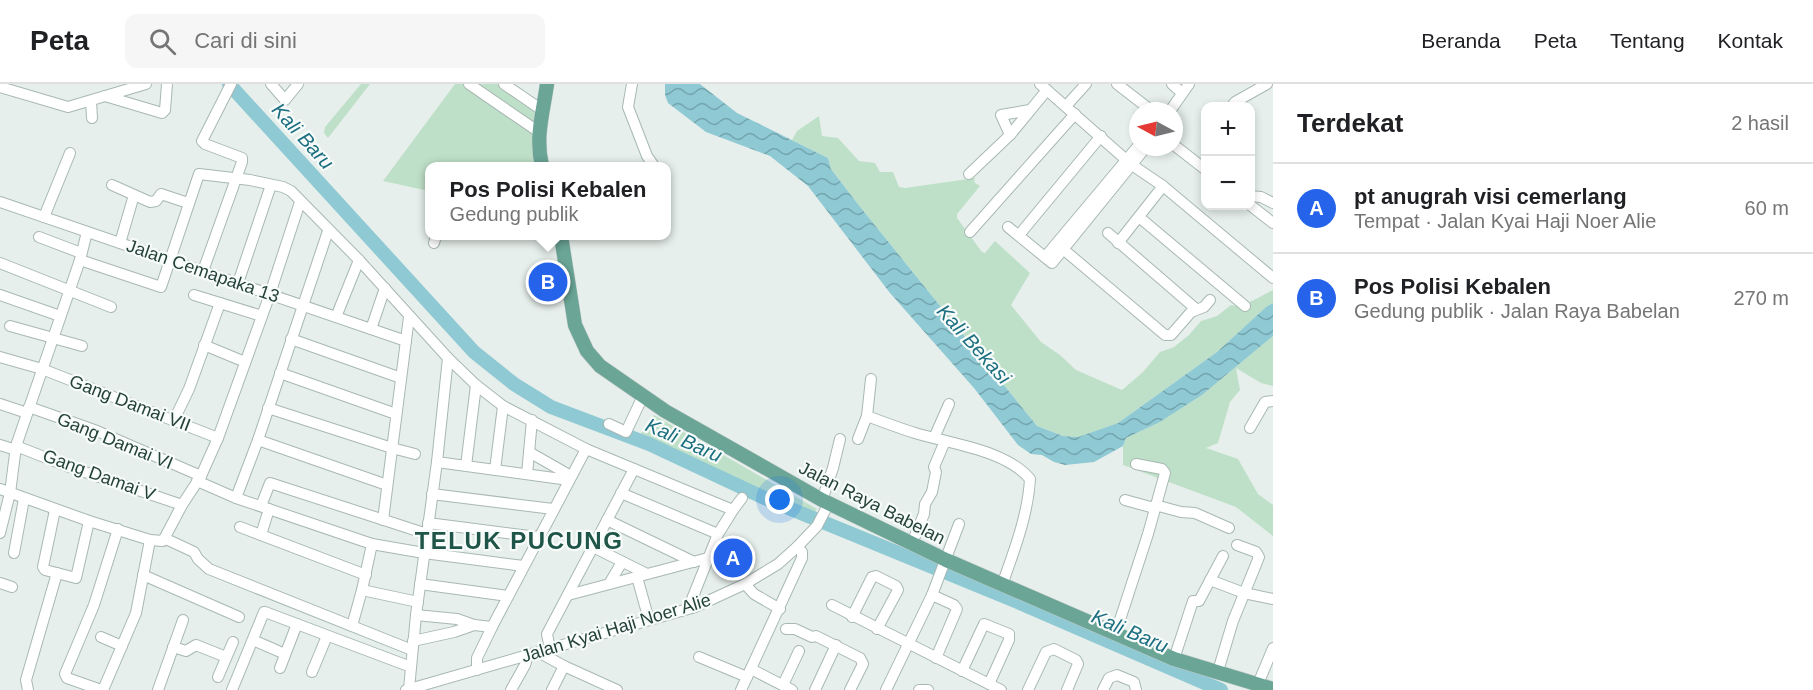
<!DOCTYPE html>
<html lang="id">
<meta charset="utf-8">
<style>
:root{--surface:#fff;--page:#f6f6f6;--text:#202124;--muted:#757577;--line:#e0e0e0;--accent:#2563eb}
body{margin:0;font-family:Arial,sans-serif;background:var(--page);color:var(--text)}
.controls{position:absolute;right:18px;top:18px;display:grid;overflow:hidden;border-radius:12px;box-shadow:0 3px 9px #0003}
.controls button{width:54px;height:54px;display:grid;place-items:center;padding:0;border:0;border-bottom:2px solid var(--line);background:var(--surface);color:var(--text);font:30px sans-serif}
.compass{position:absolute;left:1129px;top:18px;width:54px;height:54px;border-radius:50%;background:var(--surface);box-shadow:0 3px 9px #0003;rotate:277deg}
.you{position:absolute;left:780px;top:416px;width:21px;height:21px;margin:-15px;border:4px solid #fff;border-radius:50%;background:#1a73e8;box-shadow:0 0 0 9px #1a73e833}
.badge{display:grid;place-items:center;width:39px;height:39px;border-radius:50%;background:var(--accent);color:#fff;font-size:20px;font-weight:700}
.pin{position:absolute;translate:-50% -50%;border:3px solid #fff;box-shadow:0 2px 6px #0006}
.popup{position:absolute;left:425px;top:78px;width:246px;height:78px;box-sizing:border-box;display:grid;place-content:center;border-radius:12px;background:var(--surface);filter:drop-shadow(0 2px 4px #0005);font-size:20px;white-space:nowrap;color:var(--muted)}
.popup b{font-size:22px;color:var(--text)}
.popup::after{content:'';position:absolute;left:50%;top:100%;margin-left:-12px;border:12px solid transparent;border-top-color:var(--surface)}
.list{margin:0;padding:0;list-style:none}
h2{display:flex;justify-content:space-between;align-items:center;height:78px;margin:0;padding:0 24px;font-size:26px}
h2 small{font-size:20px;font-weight:400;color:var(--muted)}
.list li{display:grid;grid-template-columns:39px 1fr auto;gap:18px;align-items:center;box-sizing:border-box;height:90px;padding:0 24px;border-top:2px solid var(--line)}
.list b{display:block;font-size:22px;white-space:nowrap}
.list p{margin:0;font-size:20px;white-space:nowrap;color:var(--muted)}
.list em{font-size:20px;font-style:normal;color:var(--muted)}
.icon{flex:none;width:33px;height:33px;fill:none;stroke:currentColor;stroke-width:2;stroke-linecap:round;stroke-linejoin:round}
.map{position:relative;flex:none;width:1273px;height:606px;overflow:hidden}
header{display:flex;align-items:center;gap:36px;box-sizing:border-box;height:84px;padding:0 30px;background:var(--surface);border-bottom:2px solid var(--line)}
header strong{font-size:28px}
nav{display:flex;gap:33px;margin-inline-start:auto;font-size:21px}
.search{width:420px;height:54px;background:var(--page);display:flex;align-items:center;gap:15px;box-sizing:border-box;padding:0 21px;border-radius:12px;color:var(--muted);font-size:22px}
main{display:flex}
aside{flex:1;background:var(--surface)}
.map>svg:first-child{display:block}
</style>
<header>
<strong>Peta</strong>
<div class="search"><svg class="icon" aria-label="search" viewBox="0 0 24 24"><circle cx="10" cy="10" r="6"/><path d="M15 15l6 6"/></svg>Cari di sini</div>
<nav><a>Beranda</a><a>Peta</a><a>Tentang</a><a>Kontak</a></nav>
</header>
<main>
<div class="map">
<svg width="1273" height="606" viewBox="0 0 1273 606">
<defs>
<pattern id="water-waves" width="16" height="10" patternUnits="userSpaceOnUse" patternTransform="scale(1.5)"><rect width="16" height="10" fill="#8ec9d4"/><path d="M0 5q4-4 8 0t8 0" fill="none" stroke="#74a5ad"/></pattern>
</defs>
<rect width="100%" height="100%" fill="#e6efeb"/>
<g fill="#bfe0c8">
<polygon points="361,0 370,0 328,54 324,49 325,43"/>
<polygon points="455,0 504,0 542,26 542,82 430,82 429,107 383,97"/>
<path d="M819,32L822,52L838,54L859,77L875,79L880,88H893L899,103L905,104L975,94L974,98L980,102L957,130V134L982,168L985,169L995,157L1030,189L1011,221L1041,258L1060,271L1076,286L1122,306L1143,288L1160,268L1174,263L1189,251L1201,237L1217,232L1231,221C1242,225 1262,211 1273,206V219L1266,223L1217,268L1118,339L1078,353L1063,352L1037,342L857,119L831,85L828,74L792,56L797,47Z"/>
<polygon points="1273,252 1273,302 1261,299 1236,284 1240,306 1230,318 1218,359 1206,364 1238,375 1258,410 1273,421 1273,452 1236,423 1123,381 1123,362 1126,354 1160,338 1202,311"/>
<polygon points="654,331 817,425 813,431 640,351"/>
</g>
<polygon fill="url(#water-waves)" points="665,0 700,0 737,29 828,74 831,85 857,119 1037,342 1063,352 1078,353 1118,339 1217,268 1266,223 1273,219 1273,252 1202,311 1160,338 1126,354 1123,362 1094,378 1065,381 1054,378 1042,371 1031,370 1018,361 974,304 890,209 808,102 770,72 706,48 668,19 665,11"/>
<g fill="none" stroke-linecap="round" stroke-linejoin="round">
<polyline stroke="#8ec9d4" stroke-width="14" points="229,0 474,268 514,300 551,323 649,360 769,416 1013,516 1221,606"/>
<g stroke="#a8b8b2" stroke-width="12">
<g id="minor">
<polyline points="271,0 285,16 298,0"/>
<polyline points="469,0 539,48"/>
<polyline points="504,0 542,26"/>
<polyline points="632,0 628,23 647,72 654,82"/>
<polyline points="1040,0 1132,81 1163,102 1273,194"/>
<polyline points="1117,0 1152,27"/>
<polyline points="1172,0 1182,9"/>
<polyline points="0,3 68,23 146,0"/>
<polyline points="105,12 162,29 165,26 167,0"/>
<polyline points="91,17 92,34"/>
<polyline points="1066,22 1086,0"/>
<polyline points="1232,22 1235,18 1267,0"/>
<polyline points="1170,27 1189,0"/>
<polyline points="1010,51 1001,31 1030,26"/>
<polyline points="1174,61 1206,86"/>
<polyline points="969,90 1010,51 1047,6"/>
<polyline points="112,101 150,118 156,117 161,110 188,119"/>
<polyline points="1250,112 1261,113 1273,119"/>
<polyline points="0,118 406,257"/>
<polyline points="1250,121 1273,139"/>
<polyline points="44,133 70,69"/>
<polyline points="1139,133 1245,222"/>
<polyline points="1008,143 1052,179 1146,63"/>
<polyline points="970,148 1075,30"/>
<polyline points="1108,149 1196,225"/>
<polyline points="1019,151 1101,52"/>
<polyline points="39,153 81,169"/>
<polyline points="120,159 134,111"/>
<polyline points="434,159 436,152"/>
<polyline points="1118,159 1163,102"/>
<polyline points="1057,160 1165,251 1171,251 1191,228 1204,223 1210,216"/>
<polyline points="1045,173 1138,62"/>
<polyline points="80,176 161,203 199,90 250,96 283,103 291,107 359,176 448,274 476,301 503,322 586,365 733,426 718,450 692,515 692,524"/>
<polyline points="0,179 111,223"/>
<polyline points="203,187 242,78 242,74 205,60 202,57 231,0"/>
<polyline points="238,199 271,101"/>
<polyline points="0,211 60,232"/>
<polyline points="194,211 262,232"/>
<polyline points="336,233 359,176"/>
<polyline points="10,242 82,262"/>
<polyline points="371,245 385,204"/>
<polyline points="291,255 401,294"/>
<polyline points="204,261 245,278"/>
<polyline points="0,273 42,285 218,354"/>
<polyline points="280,289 396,330"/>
<polyline points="0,320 27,329"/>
<polyline points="29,323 97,347 201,392"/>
<polyline points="268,324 392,364 415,370"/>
<path d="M867,332C883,338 899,344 915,349C951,360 1006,366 1030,395C1028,431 1014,467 1002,501"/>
<polyline points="174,336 189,305 220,219"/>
<polyline points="609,340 626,348 643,312"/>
<polyline points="1250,344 1265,318 1273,317"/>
<polyline points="934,354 949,320"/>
<polyline points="858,355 867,332 871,295"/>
<polyline points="258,356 387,401"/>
<polyline points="0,361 16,366"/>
<polyline points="16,362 67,382 182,421"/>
<polyline points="529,368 571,392"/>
<polyline points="437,378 569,396"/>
<polyline points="466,382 476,301"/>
<polyline points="495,386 503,322"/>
<polyline points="527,390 532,336"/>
<polyline points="197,397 236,414 372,460 424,469 523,482"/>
<polyline points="0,405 89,437 150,456 163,457 182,421 201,392 218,354 270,210 300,118"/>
<polyline points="621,409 718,450"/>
<polyline points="432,410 553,425"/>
<polyline points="236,414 258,356 328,147"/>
<polyline points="822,416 833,384 840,355"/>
<polyline points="1125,416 1154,424"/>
<polyline points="1155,421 1181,428 1195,429 1229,444"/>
<polyline points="261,422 270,399 427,450"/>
<polyline points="55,426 43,483 45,486 76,494 89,437"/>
<polyline points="733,426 742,414"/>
<polyline points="383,436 409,233"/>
<polyline points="607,436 694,478"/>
<polyline points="428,439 538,453"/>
<polyline points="240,443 366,491"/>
<polyline points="0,449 10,409 16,362 80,176 87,148"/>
<polyline points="261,451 269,425"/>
<polyline points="166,455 194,468 198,475 209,485 412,566"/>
<polyline points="912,459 924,430 925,420 932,408 936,388 934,383 945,357"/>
<polyline points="593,463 647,490"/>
<polyline points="14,469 24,415"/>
<polyline points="143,491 239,533"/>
<polyline points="637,493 649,536"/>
<polyline points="1210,496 1244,509 1273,515"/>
<polyline points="0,499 12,503"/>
<polyline points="420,500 508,512"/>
<polyline points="609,500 622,478"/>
<polyline points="745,500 754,510 780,525"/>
<polyline points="362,506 418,518"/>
<polyline points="568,511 708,474"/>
<polyline points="932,511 954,521 957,525 936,574"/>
<polyline points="832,521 1001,606"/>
<polyline points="416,531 457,535 474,541"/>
<polyline points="852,533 872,493 876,492 896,502 898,506 877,545"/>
<polyline points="352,542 362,506 372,460"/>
<polyline points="786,545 795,545 812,553 816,552 860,574 863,580 850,606"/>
<polyline points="1116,548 1148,450 1165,389 1162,385 1136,380"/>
<polyline points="101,553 122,562"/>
<polyline points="253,556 285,570"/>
<polyline points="413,557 454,548 474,541 492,543"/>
<polyline points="173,563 186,567 196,561 226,573"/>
<polyline points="550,565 547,550 634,385"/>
<polyline points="540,569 564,582 617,606"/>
<polyline points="699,573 747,593"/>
<polyline points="1174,575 1193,517 1199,517 1223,472"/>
<polyline points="280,584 297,540"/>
<polyline points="751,585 792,606"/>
<polyline points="477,586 477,574 492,543 586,365"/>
<polyline points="962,587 984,540 1009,550 1009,556 989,600"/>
<polyline points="1218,587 1233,537 1259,473 1256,468 1237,461"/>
<polyline points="312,588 327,552"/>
<polyline points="218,593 233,558"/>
<polyline points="1258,600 1273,564"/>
<polyline points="783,601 799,567"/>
<polyline points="409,605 416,531 437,378 448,274"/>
<polyline points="28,606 26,596 57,489"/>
<polyline points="101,606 67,594 65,590 94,521 118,445"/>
<polyline points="103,606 136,529 150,456"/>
<polyline points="158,606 183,536"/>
<polyline points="232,606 264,528 265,528 411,583"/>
<polyline points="406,606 695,523 745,500 778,480 797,463 817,442 829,419"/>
<polyline points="511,606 525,581 528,571"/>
<polyline points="552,606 564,582"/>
<polyline points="741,606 802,474 802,468 797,463"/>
<polyline points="815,606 836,561"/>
<polyline points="886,606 932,511 959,440"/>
<polyline points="919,606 928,606"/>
<polyline points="1028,606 1046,568 1054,565 1076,576 1078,580 1067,606"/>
<polyline points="1103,606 1109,594 1117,591 1134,598 1136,606"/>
</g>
</g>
<g stroke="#c2cac8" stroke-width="15">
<g id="major">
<path d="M542,82C535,53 543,29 547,0"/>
<polyline points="561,152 575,241 587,267 600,282 665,327 822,416 946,476 1174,575 1273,605"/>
</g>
</g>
<use href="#minor" stroke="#fff" stroke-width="10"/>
<use href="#major" stroke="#6aa596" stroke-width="14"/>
</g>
<g text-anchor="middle" stroke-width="4.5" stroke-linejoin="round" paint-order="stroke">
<g font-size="18" fill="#24423a" stroke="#f7fbf9">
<text transform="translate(203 187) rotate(19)" y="6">Jalan Cemapaka 13</text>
<text transform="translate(130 319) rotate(21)" y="6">Gang Damai VII</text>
<text transform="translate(115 357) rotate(22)" y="6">Gang Damai VI</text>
<text transform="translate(99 391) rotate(20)" y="6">Gang Damai V</text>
<text transform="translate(872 419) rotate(27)" y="6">Jalan Raya Babelan</text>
<text transform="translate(616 544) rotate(-17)" y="6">Jalan Kyai Haji Noer Alie</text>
</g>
<g font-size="20" font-style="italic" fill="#1c6f80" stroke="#f7fbf9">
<text transform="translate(303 52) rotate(48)" y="7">Kali Baru</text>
<text transform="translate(974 260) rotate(48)" y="7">Kali Bekasi</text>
<text transform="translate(684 356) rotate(24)" y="7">Kali Baru</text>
<text transform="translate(1130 547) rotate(23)" y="7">Kali Baru</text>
</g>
<g font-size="24" font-weight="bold" letter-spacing="1.5" fill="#1f5548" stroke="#f7fbf9">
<text x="519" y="465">TELUK PUCUNG</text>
</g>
</g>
</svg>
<div class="controls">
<button>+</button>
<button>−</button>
</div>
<svg class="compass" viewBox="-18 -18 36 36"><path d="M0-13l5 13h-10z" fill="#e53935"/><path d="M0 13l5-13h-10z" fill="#757577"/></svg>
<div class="you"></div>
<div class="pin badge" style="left:733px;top:474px">A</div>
<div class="pin badge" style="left:548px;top:198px">B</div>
<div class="popup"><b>Pos Polisi Kebalen</b>Gedung publik</div>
</div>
<aside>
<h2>Terdekat<small>2 hasil</small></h2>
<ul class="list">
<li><span class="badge">A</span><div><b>pt anugrah visi cemerlang</b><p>Tempat · Jalan Kyai Haji Noer Alie</p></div><em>60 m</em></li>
<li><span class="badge">B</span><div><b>Pos Polisi Kebalen</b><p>Gedung publik · Jalan Raya Babelan</p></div><em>270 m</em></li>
</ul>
</aside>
</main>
